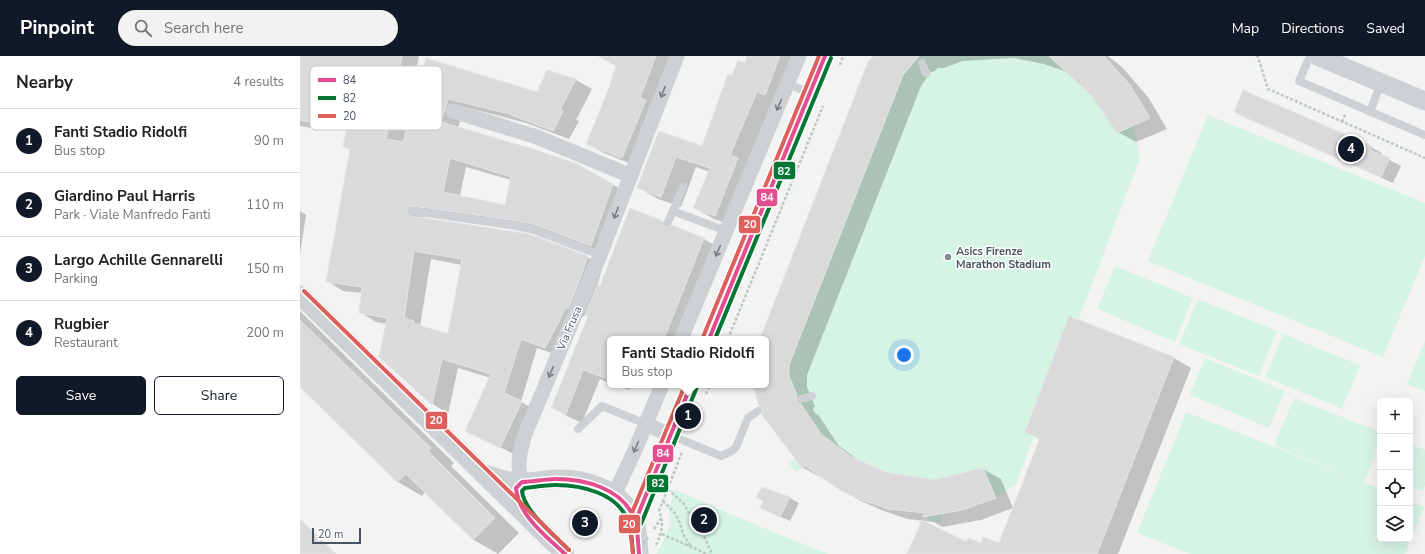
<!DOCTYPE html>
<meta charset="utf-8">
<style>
:root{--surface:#fff;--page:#f2f2f2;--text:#202124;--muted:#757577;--line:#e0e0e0;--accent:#111827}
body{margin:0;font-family:"Nunito Sans",sans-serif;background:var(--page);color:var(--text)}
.controls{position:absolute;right:12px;bottom:12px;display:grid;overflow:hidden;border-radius:6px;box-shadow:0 4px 16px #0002}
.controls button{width:36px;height:36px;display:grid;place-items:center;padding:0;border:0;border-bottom:1px solid var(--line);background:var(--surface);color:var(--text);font:20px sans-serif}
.scale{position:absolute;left:12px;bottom:10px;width:49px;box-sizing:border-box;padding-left:4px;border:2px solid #485361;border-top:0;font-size:11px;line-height:14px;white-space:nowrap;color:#485361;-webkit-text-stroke:3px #fff;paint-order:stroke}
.you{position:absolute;left:604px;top:299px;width:14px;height:14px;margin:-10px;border:3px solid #fff;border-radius:50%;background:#1a73e8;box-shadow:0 0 0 6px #1a73e833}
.badge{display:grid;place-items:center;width:26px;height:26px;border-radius:50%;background:var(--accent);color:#fff;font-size:13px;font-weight:700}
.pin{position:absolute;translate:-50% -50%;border:2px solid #fff;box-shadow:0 1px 4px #0006}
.popup{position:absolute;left:307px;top:280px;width:162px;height:52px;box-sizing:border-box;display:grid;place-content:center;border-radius:6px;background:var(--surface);filter:drop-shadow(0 1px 3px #0005);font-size:13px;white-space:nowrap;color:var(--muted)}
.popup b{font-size:15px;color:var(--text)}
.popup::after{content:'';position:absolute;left:50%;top:100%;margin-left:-8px;border:8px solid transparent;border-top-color:var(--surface)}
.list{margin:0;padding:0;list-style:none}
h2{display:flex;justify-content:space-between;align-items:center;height:52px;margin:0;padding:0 16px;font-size:17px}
h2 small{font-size:13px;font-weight:400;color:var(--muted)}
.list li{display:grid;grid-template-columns:26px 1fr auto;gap:12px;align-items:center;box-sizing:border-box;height:64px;padding:0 16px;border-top:1px solid var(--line)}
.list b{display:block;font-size:15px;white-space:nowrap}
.list p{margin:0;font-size:13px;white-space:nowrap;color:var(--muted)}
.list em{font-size:13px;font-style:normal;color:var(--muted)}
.actions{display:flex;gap:8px;padding:12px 16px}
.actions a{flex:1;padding:9px 0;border:1px solid var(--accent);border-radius:6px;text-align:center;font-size:14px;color:var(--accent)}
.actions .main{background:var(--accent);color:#fff}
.icon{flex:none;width:22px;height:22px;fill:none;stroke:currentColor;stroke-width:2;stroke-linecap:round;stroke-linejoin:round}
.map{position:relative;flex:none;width:1125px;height:498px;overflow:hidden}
header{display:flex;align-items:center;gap:24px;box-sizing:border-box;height:56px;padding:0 20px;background:var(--accent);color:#fff}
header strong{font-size:19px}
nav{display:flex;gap:22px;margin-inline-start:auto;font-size:14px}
.search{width:280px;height:36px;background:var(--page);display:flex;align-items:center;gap:10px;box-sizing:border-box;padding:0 14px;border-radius:22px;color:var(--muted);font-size:15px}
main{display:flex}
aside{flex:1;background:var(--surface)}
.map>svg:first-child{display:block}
</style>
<header>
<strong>Pinpoint</strong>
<div class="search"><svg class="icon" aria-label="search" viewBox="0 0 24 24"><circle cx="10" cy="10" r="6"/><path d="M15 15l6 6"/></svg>Search here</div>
<nav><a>Map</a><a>Directions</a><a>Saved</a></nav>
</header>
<main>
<aside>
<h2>Nearby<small>4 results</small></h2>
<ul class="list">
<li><span class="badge">1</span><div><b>Fanti Stadio Ridolfi</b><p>Bus stop</p></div><em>90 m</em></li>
<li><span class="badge">2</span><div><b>Giardino Paul Harris</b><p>Park · Viale Manfredo Fanti</p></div><em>110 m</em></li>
<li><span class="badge">3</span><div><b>Largo Achille Gennarelli</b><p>Parking</p></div><em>150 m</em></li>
<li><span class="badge">4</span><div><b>Rugbier</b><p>Restaurant</p></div><em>200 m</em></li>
</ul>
<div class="actions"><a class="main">Save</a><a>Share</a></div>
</aside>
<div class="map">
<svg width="1125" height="498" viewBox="0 0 1125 498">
<rect width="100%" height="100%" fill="#f3f3f3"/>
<g fill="#d6f4e4">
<path d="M573,0H804L830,29L850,62L834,70L840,102L716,428L696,442L663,454L641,458L642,466H629L628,458C615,456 602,455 589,453C557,447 530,427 505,409L497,416L489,408L495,402L461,357L453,329H466V283Z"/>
<polygon points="908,59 1125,147 1125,200 1083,301 848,205"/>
<polygon points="815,210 893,242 875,286 797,253"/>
<polygon points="898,243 977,275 959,320 879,288"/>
<polygon points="983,278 1060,309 1042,353 965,321"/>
<polygon points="1125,285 1125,335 1107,328"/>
<polygon points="905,302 985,335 969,372 890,339"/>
<polygon points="994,342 1080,376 1080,385 1064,427 1080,433 1080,483 1110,483 1110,445 1124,451 1105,498 890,498 837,477 886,356 1051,421 974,389"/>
<polygon points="1110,388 1125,394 1125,429 1123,435 1110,430"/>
<polygon points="375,434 437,461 528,498 357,498 371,467 369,451"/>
</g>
<g fill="#0003" fill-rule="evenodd">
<path d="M0,0H119L106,71H108L127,3L238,37L248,15L276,24L292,33L276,64L279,65L269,83L226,67L165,51L158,72L312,128L328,138L307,198L250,177L126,159L123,163L287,201L303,210L297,230L300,232L362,166L371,171L372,170L404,183L421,193L384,283H310V327L300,323L282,367L269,361L253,352L289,260L285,258L284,261L282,260L262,301L237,292L221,346L238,355L217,400L167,374L191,322L158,312L148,358L133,348L80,300L87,268L76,266L60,256L62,237L43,235L27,225L51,94L44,90L48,72L36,70L29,75L0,70ZM166,111L211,124L206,150L160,140ZM131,203L162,209L149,279L120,270Z"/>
<polygon points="298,0 377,0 339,111 304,97 288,88 310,33 317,10"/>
<polygon points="448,0 505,0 435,170 414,163 395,152 410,116 396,111 381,151 358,143 339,132 360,76 403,91 432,20 445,8"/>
<polygon points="575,0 808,0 822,11 848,41 867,73 836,86 818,76 792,39 767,16 744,8 713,2 663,5 644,12 638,12 635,15 631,16 621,30 507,319 507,331 515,350 513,353 515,357 519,360 539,390 561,406 585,417 635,425 683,413 701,423 713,452 681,464 642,471 634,466 607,463 581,454 559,444 540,433 522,420 520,421 502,411 464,354 454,329 466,329 466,283 461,283"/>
<polygon points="935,55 1071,91 1083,98 1082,100 1101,110 1093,127 946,62"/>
<polygon points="0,155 6,159 0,198"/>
<polygon points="0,255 154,407 151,410 219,477 198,498 174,484 125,436 122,440 98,426 0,330"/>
<polygon points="770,262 874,302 891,312 818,498 608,498 667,487 700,488 741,384 726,376"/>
<polygon points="316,329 331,329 329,334"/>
<polygon points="462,432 490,442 499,447 490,465 461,452 464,445"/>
<polygon points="0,463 36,498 0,498"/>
</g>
<g fill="#dadadc" stroke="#e4e4e5" fill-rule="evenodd">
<path d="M0,0H102L86,83L103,86L126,2L237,36L247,14L276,23L260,54L263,55L253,75L209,58L148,43L141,66L230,92L277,108L313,128L291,190L233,168L212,164L113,150H110L107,154V157L111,160L229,178L288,200L280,223L268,253L266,252L245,292L221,283L204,337L222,345L200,392L165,375L191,318L142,303L132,349L79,301L87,262L59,257L62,231L26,226L50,93L43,91L48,65L19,61L12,66L0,64ZM150,102L211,121L205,149L143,136ZM114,195L162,203L148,278L113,267L114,265L104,262Z"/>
<polygon points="298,0 356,0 340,42 346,44 322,102 286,88 309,32 316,10"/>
<polygon points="447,0 480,0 465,39 457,36 430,99 438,102 415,160 393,152 410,112 376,101 361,141 337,132 359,75 402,90 428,18 432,19 438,4 445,7"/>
<polygon points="573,0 619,0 603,19 489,309 489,320 497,339 496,342 497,347 501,348 521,378 550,400 585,416 635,424 683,412 696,442 662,454 623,461 625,457 588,453 562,444 540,434 504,409 502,412 462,359 463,354 462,352 459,350 453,329 466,329 466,283 460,283 568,6"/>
<polygon points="749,0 804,0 830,29 850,62 817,77 792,40"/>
<polygon points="943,34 1072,90 1070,94 1090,102 1081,121 934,56"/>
<polygon points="330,152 363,165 363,169 366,171 369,171 372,169 404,182 364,283 310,283 310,324 283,314 266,358 251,352 288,260 285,259 297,229 300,230"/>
<polygon points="769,260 874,301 797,498 607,498 622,464 667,486 668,482 681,487 683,481 699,487 740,382 725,376"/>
<polygon points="0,264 131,392 128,395 195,462 173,484 106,418 97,426 0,331"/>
<polygon points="462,431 490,441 480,461 460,452 463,445 456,441"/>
<polygon points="0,464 35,498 0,498"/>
</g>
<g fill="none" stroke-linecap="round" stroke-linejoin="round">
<g stroke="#bbc8c5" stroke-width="2.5" stroke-dasharray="3 2" stroke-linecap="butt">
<polyline points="956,0 958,1 968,33 1125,102"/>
<polyline points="540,9 543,0"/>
<polyline points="1042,66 1046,57"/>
<polyline points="428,283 523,50"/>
<polyline points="406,338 410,329"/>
<polyline points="368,433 384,448 393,465 403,478 412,498"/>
<polyline points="363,445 375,457 380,467 383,478 391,491"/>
<polyline points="354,473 361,462"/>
<polyline points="362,478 407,498"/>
<path d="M356,489C362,477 364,467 359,455L382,396"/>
</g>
<g stroke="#ced1d4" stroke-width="8">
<polyline points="1010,0 999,25 1125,79"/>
<polyline points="622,7 626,17"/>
<polyline points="488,28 510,37"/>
<polyline points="1070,56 1081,27"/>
<polyline points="112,155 211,169 231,173 300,199"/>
<polyline points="373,155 383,131"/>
<polyline points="368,166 373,155 426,175"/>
<polyline points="501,343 512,340"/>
<polyline points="278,373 302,350 346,368"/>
<polyline points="370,379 421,400 432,395 436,391 448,362 458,355"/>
</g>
<g stroke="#ced1d4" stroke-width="15">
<polyline points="153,55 237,81 331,120"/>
<polyline points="381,283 499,0"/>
<polyline points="409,283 525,0"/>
<polyline points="346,368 370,379"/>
<polyline points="314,439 335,394 362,329"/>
<path d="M223,455C218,447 215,440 216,431L222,426C216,410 220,395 225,378L300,199L377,0"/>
<polyline points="335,466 391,329"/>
</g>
<g stroke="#ced1d4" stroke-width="19">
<polyline points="1017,0 1125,45"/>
<polyline points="0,239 265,498"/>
<path d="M186,418C196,422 206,425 216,426C229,427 242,424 255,423C283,422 319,432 332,459C338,470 338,486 339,498"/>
</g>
<polyline stroke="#bbc8c5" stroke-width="2.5" stroke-dasharray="3 2" stroke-linecap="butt" points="333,498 348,482"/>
<g stroke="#fff" stroke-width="7">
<g id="bus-1">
<polyline points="409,283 525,0"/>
<polyline points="335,466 391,329"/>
<path d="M265,498C247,481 218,459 216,432L222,426C233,426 244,423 256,423C284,423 322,432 334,462C338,473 338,486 339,498"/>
</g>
</g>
<g stroke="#fff" stroke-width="7">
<g id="bus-2">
<polyline points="415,283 531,2"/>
<polyline points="341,468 397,331"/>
<path d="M269,494C255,480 224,455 222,435L225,432C235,431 245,429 255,429C281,429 318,437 328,465C332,475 332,487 333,498"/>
</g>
</g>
<g stroke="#fff" stroke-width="7">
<g id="bus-3">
<polyline points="4,235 269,494"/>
<polyline points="403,281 519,0"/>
<polyline points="333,498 329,464 385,329"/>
</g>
</g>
<use href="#bus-1" stroke="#e44e90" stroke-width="4"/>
<use href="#bus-2" stroke="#057734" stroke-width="4"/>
<use href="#bus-3" stroke="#de605c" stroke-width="4"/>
</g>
<defs><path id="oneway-shaft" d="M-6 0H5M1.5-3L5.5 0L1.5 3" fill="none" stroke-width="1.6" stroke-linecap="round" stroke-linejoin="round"/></defs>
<g stroke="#777f89">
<use href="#oneway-shaft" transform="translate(363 36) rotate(111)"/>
<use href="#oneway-shaft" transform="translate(479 49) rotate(113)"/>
<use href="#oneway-shaft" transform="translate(316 157) rotate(111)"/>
<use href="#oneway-shaft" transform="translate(418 195) rotate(113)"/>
<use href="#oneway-shaft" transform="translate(251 316) rotate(113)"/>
<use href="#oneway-shaft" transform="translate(336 391) rotate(114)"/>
</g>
<circle fill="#848b94" stroke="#fff" stroke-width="1.5" cx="648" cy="201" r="4"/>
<g text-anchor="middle" stroke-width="3" stroke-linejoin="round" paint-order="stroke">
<g font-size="11" font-weight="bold" fill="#485361" stroke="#fff" text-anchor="start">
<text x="656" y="199">Asics Firenze<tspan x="656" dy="13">Marathon Stadium</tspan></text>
</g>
<g font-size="11" fill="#485361" stroke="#fff">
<text transform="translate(269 272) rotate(-67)" y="4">Via Frusa</text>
</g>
</g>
<rect x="10" y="10" width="132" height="64" rx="6" fill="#fff" stroke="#c8cbd0" stroke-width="1"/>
<rect x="18" y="22" width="18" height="4" fill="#e44e90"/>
<rect x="18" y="40" width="18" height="4" fill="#057734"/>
<rect x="18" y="58" width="18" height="4" fill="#de605c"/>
<g font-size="11" fill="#485361">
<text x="43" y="28">84</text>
<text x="43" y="46">82</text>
<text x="43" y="64">20</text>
</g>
<g stroke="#fff" stroke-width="1.5">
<rect x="473" y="105" width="23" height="19" rx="4" fill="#057734"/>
<rect x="456" y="132" width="22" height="19" rx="4" fill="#e44e90"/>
<rect x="438" y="159" width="23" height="19" rx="4" fill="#de605c"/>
<rect x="125" y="355" width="23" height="19" rx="4" fill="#de605c"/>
<rect x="352" y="388" width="22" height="19" rx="4" fill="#e44e90"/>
<rect x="346" y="418" width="23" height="19" rx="4" fill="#057734"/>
<rect x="318" y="458" width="23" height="20" rx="4" fill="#de605c"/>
</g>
<g font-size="11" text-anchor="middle" font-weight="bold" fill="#fff">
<text x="484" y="119">82</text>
<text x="467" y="145">84</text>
<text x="450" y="172">20</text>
<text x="136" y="368">20</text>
<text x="363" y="401">84</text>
<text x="358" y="431">82</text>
<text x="329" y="472">20</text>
</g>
</svg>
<div class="controls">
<button>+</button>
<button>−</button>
<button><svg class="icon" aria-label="locate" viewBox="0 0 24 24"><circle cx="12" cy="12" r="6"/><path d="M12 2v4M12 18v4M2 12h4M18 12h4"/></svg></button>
<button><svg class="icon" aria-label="layers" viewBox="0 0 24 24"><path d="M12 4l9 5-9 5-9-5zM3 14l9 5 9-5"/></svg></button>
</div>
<div class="scale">20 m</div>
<div class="you"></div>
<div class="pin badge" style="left:388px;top:360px">1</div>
<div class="popup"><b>Fanti Stadio Ridolfi</b>Bus stop</div>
<div class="pin badge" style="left:404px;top:464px">2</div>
<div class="pin badge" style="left:285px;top:467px">3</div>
<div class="pin badge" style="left:1051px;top:93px">4</div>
</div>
</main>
